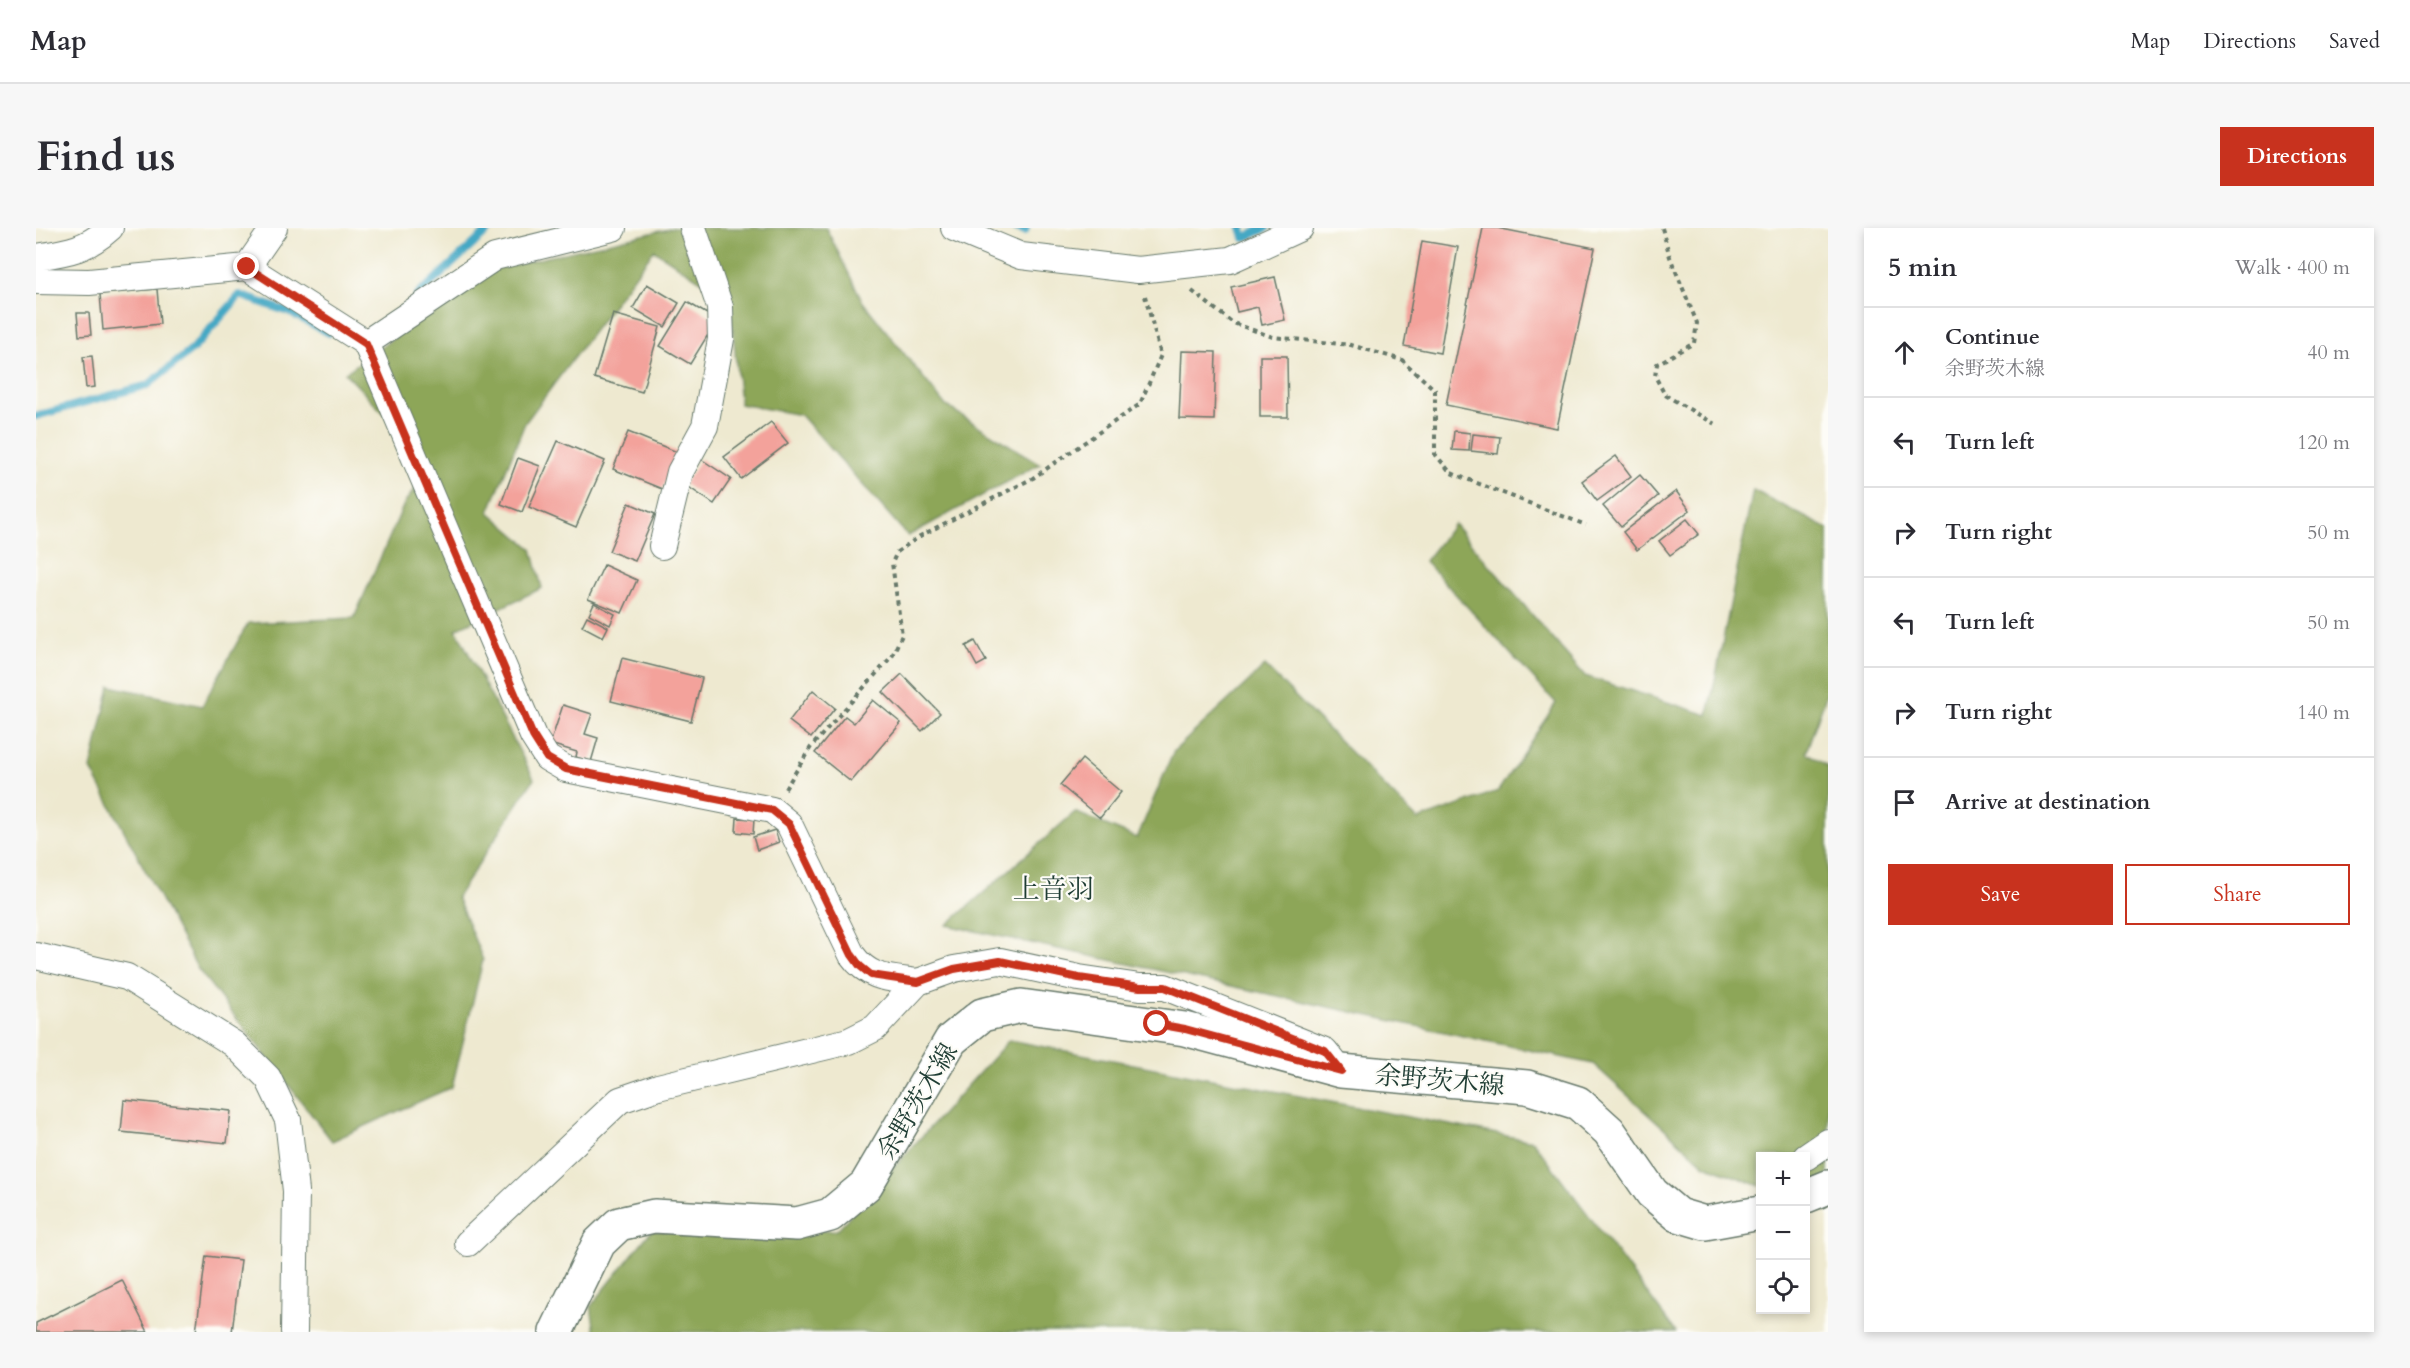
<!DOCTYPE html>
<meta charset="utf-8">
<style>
:root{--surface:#fff;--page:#f7f7f7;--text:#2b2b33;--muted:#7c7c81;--line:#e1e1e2;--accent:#c8321e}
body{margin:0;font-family:Cardo,"Noto Serif JP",serif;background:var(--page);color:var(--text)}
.controls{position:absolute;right:18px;bottom:18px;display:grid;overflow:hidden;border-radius:0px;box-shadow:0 3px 9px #0003}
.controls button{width:54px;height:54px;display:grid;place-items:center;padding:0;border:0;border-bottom:2px solid var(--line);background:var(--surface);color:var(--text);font:30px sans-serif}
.stop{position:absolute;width:18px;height:18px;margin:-14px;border:4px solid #c8321e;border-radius:50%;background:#fff}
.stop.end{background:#c8321e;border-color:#fff;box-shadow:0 2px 6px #0008}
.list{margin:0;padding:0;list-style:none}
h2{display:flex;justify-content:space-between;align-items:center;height:78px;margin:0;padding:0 24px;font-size:26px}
h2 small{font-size:20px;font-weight:400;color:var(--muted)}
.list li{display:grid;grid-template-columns:39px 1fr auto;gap:18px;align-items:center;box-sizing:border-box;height:90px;padding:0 24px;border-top:2px solid var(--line)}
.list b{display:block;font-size:22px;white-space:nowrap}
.list p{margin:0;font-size:20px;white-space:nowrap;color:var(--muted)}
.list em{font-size:20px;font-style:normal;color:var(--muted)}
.actions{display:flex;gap:12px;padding:18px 24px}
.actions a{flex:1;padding:14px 0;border:2px solid var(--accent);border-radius:0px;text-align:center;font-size:21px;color:var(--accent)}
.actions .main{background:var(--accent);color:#fff}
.icon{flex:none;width:33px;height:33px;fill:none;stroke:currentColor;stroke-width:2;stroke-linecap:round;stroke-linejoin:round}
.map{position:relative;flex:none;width:1792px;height:1104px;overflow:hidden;border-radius:0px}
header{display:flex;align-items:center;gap:36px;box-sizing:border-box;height:84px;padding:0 30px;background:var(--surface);border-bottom:2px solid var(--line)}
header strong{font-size:28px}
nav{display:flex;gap:33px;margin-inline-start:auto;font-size:21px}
.intro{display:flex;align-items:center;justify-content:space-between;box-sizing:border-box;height:144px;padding:0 36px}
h1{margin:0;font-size:42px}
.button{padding:15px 27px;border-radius:0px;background:var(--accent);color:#fff;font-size:21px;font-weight:700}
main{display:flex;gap:36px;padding:0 36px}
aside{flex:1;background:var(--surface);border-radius:0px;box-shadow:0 3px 9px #0003}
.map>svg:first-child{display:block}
</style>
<header>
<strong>Map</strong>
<nav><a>Map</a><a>Directions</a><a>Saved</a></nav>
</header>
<div class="intro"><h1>Find us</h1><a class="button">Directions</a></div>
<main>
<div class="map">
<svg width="1792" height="1104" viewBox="0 0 1792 1104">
<rect width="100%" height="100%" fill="#fdfcf7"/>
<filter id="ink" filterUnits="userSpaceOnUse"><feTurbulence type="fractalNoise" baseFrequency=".0167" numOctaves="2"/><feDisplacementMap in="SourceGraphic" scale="12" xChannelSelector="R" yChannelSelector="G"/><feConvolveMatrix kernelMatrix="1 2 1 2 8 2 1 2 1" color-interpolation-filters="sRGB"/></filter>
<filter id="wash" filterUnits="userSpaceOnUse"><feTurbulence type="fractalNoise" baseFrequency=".008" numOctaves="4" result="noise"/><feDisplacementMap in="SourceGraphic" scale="24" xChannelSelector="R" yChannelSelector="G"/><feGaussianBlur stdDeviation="1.35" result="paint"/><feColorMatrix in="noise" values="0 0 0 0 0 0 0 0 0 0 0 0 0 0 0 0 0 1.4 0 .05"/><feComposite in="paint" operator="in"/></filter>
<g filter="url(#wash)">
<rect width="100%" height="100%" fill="#eee9d0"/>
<g fill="#8da659" stroke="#567246" stroke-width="1.5">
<polygon points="637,0 790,0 827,74 910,178 1004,236 872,308 765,187 704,176 694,72 618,22 489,195 453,284 496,321 506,360 420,401 498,551 421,669 447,732 416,859 296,913 162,741 55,541 74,458 166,478 212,395 318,390 369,274 398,237 309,145 451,43"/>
<polygon points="1717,262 1792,301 1792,462 1770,524 1792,539 1792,984 1770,976 1770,928 1724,928 1724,958 1669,937 1557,836 911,697 1039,584 1101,610 1138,523 1229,438 1382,592 1462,563 1520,475 1389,333 1418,296 1549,448 1672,487"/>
<polygon points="973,812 1497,913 1640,1104 559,1104 555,1078 615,1003 801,1002"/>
</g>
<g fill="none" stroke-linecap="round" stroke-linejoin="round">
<g stroke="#44a8c4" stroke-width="8">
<polyline points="980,0 989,3 990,0"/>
<polyline points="1206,0 1208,10 1230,0"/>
<polyline points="381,68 455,0"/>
<polyline points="0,188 112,157 157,121 204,67 255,85 293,105"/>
</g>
</g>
<g id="blocks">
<g fill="#f3a29b">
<polygon points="1447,0 1461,0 1559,20 1521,200 1410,177"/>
<polygon points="1386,13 1422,19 1404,125 1368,118"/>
<polygon points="1239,49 1249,92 1226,97 1222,79 1201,84 1195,59"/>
<polygon points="611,56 643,75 629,99 597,80"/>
<polygon points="121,61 124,96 67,102 64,66"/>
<polygon points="651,74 681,92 654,136 624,118"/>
<polygon points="41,85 53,85 55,107 43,108"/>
<polygon points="577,86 624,99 606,164 558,150"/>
<polygon points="1146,123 1180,124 1178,192 1143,191"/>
<polygon points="56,128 59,159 50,160 47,129"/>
<polygon points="1224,128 1251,128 1252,189 1224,189"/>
<polygon points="735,194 752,215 705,251 688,229"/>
<polygon points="1418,203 1434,205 1433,223 1416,222"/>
<polygon points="592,204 641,224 626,261 577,241"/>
<polygon points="1437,206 1464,209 1462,226 1435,223"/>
<polygon points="522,213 569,233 540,299 493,279"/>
<polygon points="1580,228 1595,248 1561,273 1546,253"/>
<polygon points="482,230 504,238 486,284 465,276"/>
<polygon points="665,231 695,251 678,276 648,256"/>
<polygon points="1604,247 1622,268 1585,299 1567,278"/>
<polygon points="1640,263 1654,282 1601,322 1587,304"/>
<polygon points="593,275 619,286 599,333 573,323"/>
<polygon points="1651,291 1663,306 1634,327 1623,313"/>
<polygon points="568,337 601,352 586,385 552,371"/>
<polygon points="558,375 579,386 574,397 553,386"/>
<polygon points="551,388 572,399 567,409 546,398"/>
<polygon points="939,413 950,433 941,438 930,418"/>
<polygon points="586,430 666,450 655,493 575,473"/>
<polygon points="866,446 904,485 886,503 847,464"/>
<polygon points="777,462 799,480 775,510 753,493"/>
<polygon points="837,472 865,495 815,554 779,525 809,488 818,495"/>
<polygon points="527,477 556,486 549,506 562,510 555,534 540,529 541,524 514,516"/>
<polygon points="1046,531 1085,564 1064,590 1024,557"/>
<polygon points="701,590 718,591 717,606 700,604"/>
<polygon points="739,602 743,614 721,622 717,609"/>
<polygon points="88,872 195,883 191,915 85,904"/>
<polygon points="170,1028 205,1032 196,1104 160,1104"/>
<polygon points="86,1052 112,1104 0,1104 0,1095"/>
</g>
</g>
</g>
<g filter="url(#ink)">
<use href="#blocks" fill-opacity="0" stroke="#67796b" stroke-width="1.5"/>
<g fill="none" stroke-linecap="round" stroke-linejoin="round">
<g stroke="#67796b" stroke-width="28">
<g id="minor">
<polyline points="918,0 985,28 1102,42 1194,32 1264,0"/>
<path d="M0,29C31,24 50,22 74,0"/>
<polyline points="211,39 238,0"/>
<polyline points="0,53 53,54 211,39 330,115 459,29 577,0"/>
<path d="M330,115L497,508L511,530L530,541L736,582L753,596L816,727C834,752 854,750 882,754"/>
<polyline points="626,318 644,244 669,198 685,111 684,79 657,0"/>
<polyline points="0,728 91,749 198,816 232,850 252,892 260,963 258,1104"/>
<polyline points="1770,929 1792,914"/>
<polyline points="432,1015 584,872 622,859 813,813 839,800 882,754 918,741 964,733 1043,750 1104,759 1129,759 1289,823 1305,843"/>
</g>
</g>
<g stroke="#67796b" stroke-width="36">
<g id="secondary">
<polyline points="1770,968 1792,959"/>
<polyline points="520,1104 563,1015 583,996 618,988 761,996 794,987 830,957 915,812 946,787 985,778 1149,801 1305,843 1491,859 1542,875 1573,903 1616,965 1642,987 1669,995 1724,985"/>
</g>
</g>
<g stroke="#67796b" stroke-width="4" stroke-dasharray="4.5 4.5" stroke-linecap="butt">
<polyline points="1626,0 1634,29 1661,95 1658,115 1621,136 1619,148 1629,167 1679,196"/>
<polyline points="1156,63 1197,95 1237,109 1315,117 1366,132 1399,162 1399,226 1415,245 1550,297"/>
<polyline points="749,561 775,519 856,428 866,407 856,335 861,324 884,308 997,250 1104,176 1125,127 1109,68"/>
</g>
<use href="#minor" stroke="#fff" stroke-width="26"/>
<use href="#secondary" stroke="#fff" stroke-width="33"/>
</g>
</g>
<g fill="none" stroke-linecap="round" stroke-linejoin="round" filter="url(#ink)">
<polyline stroke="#c8321e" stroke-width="8" points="211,39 330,116 497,508 511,530 530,541 736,582 753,596 816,727 824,738 835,747 882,754 918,741 964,733 1043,750 1104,759 1129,759 1289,823 1305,843 1149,801 1121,796"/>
</g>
<g text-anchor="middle" stroke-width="4.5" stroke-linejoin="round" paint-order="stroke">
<g font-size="26" fill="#1f3d34" stroke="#fdfcf7">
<text transform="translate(1404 852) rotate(5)" y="9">余野茨木線</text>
<text transform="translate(881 873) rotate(-59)" y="9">余野茨木線</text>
</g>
<g font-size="27" fill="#1f3d34" stroke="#fdfcf7">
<text x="1017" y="670">上音羽</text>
</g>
</g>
</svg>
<div class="controls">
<button>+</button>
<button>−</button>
<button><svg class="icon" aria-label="locate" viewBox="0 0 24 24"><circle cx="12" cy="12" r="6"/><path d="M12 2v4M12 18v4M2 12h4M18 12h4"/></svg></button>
</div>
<div class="stop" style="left:1121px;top:796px"></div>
<div class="stop end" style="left:211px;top:39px"></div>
</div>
<aside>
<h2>5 min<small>Walk · 400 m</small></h2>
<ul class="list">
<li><svg class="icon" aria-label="ahead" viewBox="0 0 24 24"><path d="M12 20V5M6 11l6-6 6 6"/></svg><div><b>Continue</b><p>余野茨木線</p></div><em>40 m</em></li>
<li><svg class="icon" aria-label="left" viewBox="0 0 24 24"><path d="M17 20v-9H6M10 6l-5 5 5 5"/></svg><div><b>Turn left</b></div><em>120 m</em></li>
<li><svg class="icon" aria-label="right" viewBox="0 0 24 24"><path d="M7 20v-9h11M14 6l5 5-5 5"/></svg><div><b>Turn right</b></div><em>50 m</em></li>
<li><svg class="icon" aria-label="left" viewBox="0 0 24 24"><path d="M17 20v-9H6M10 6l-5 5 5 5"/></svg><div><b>Turn left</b></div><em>50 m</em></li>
<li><svg class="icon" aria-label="right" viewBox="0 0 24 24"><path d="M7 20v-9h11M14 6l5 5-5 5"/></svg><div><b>Turn right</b></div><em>140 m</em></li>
<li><svg class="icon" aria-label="arrive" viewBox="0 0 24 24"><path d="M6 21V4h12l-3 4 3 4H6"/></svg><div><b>Arrive at destination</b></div></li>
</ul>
<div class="actions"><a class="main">Save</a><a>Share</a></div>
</aside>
</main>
